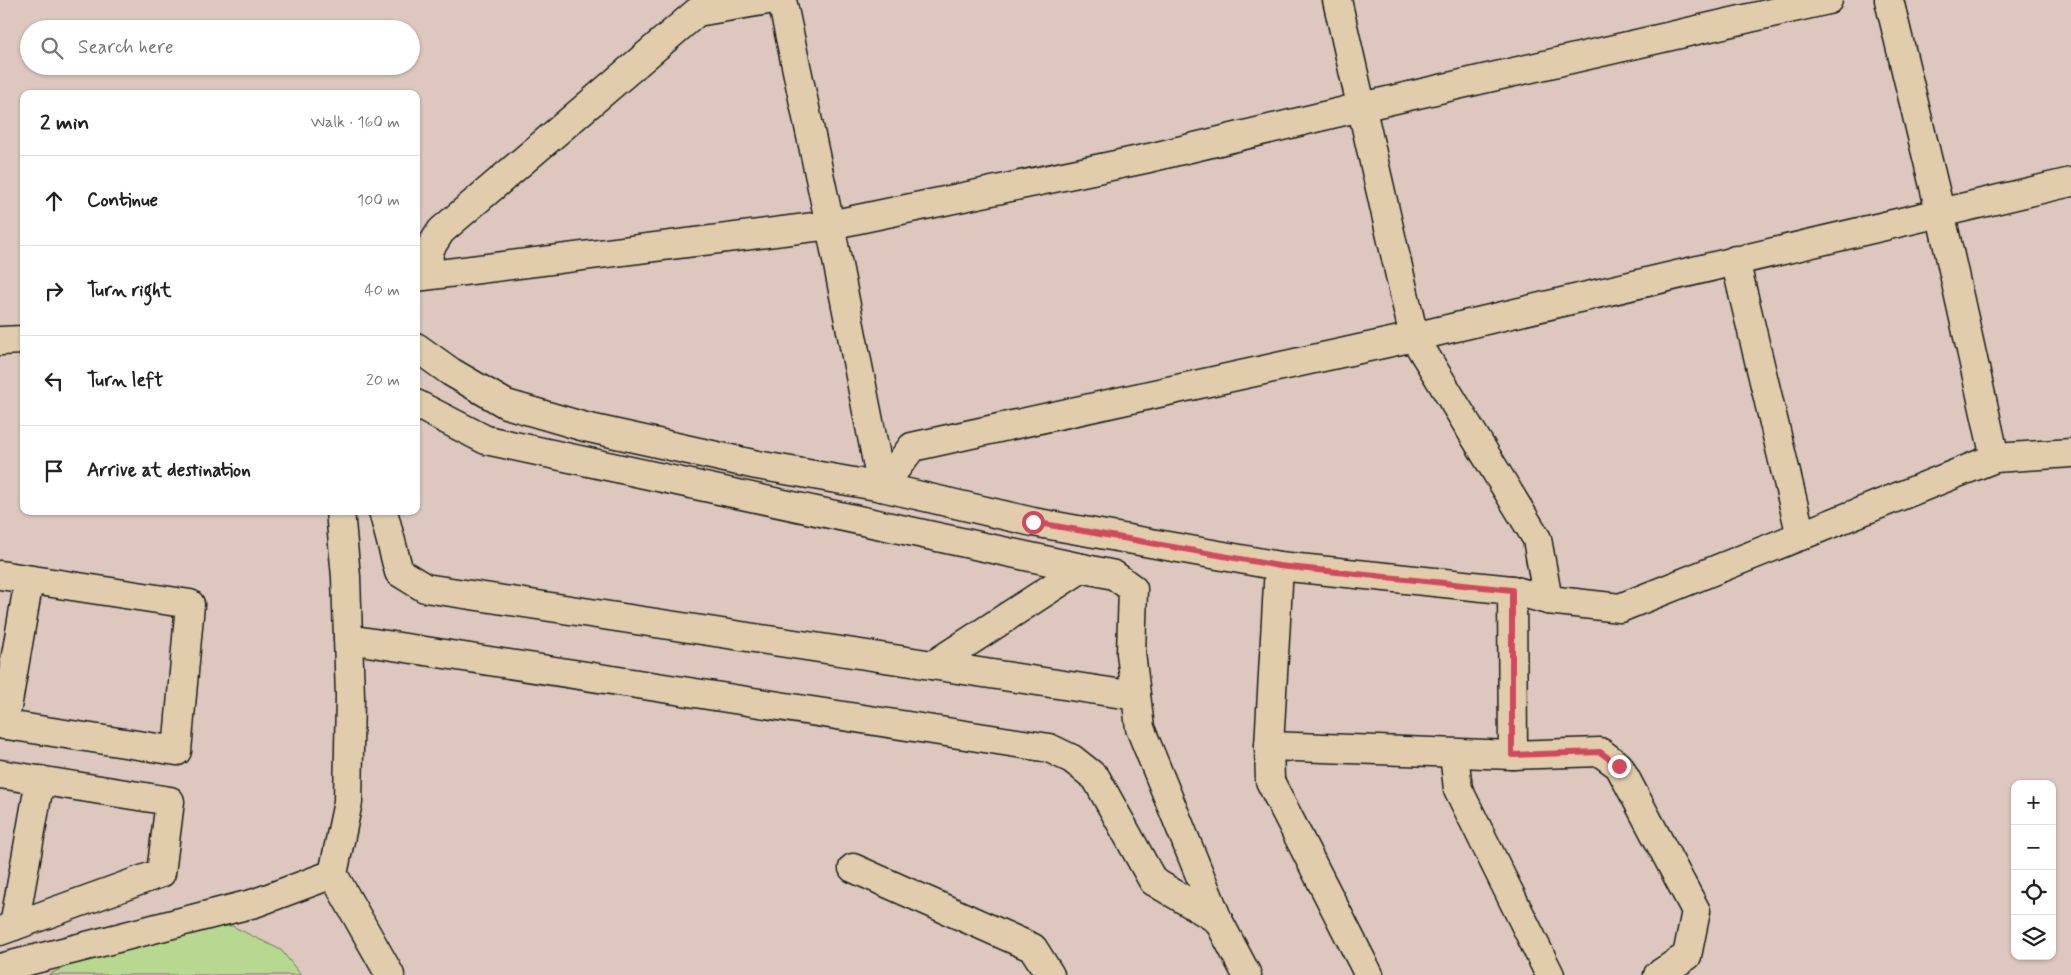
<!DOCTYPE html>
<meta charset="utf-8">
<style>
:root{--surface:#fff;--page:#f6f6f6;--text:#222;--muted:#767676;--line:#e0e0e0}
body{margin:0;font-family:Mynerve,sans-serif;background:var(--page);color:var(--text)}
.controls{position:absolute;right:15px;bottom:15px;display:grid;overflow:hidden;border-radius:10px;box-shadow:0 1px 4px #0004}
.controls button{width:45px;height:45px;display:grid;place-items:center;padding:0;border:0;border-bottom:1px solid var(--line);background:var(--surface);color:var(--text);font:25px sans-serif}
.stop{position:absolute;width:15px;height:15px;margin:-11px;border:4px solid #d1495b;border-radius:50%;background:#fff}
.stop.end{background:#d1495b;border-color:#fff;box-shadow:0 1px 5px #0008}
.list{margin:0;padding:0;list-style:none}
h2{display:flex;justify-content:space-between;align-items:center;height:65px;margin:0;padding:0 20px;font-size:21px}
h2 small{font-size:16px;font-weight:400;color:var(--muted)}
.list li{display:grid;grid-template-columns:32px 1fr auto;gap:15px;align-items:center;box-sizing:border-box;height:90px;padding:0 20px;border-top:1px solid var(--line)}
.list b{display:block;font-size:19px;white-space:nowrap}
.list em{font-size:16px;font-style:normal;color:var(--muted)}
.icon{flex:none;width:28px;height:28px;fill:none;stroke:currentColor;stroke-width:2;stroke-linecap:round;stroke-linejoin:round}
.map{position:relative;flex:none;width:2071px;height:975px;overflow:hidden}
.search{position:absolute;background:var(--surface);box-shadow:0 1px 4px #0004;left:20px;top:20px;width:400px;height:55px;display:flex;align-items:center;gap:12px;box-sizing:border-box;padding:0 18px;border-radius:28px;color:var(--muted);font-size:19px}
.panel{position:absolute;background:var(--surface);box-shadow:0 1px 4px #0004;left:20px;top:90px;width:400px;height:425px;border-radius:10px}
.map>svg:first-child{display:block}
</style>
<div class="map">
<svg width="2071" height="975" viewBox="0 0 2071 975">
<rect width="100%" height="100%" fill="#ddc7be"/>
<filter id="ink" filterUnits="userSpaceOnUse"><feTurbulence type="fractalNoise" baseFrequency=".02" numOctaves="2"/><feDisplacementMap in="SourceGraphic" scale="10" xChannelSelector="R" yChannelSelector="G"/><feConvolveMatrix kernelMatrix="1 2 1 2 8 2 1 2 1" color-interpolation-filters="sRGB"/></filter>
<g filter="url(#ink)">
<polygon fill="#b8d891" stroke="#6a7a56" points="232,926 281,950 301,975 48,975 89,956 177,930"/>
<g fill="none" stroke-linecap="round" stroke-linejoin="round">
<g stroke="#1c1c1c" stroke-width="31">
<g id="street">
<polyline points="782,0 830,225 882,487"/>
<polyline points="1337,0 1414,337 1537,539 1548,600"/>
<polyline points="1889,0 1940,211 1995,458"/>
<polyline points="1735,260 1801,536"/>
<polyline points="428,275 429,250 441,231 697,12 768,0"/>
<polyline points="416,277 830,225 1149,158 1361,107 1828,0"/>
<polyline points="416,347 451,372 506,404 585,427 757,465 882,487 1033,522 1279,566 1512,590 1548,600 1620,608 1995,458 2071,453"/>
<polyline points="416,404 486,440 1114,575 1133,589 1131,653 1140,728 1218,920 1247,975"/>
<polyline points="882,487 912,447 1414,337 2071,182"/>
<polyline points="383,511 399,572 425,588 1136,696"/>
<polyline points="1279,566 1269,746 1270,781 1369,975"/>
<polyline points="0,575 190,604 177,751 0,724"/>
<polyline points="1512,590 1513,755"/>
<polyline points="348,639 1049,748 1072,759 1096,778 1153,881 1218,920"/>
<polyline points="933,665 1082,568"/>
<polyline points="4,725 29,580"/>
<polyline points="1269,746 1513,755 1600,752 1619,766 1696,911 1687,956 1658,975"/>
<polyline points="1454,754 1458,789 1550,975"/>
<polyline points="0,774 170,801 161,873 0,931"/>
<polyline points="853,868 1033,948 1050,975"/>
<polyline points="14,926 40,780"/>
<polyline points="0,968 255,903 333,874"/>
</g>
</g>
<g stroke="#1c1c1c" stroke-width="31">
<g id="secondary">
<polyline points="0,341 24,340"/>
<polyline points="340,511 346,577 350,697 348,802 333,874 390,975"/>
</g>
</g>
<use href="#street" stroke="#e1cdac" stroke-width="28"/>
<use href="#secondary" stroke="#e1cdac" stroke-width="28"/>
</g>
</g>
<g fill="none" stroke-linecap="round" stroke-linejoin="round" filter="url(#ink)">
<polyline stroke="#d1495b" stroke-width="6" points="1033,522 1279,566 1512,590 1512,755 1600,752 1619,766"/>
</g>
</svg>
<div class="controls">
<button>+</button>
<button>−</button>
<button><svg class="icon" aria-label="locate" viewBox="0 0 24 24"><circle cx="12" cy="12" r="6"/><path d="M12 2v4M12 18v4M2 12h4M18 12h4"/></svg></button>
<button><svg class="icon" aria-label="layers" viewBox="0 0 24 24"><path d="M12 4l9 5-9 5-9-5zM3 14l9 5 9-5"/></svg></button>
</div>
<div class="stop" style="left:1033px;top:522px"></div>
<div class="stop end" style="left:1619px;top:766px"></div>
<div class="search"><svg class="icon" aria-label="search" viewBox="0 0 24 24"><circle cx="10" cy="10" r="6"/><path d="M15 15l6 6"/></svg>Search here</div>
<section class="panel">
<h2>2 min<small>Walk · 160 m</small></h2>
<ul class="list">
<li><svg class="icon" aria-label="ahead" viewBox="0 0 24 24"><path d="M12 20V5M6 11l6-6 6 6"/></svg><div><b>Continue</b></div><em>100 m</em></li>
<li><svg class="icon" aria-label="right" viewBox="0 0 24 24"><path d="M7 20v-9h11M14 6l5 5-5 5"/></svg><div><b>Turn right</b></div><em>40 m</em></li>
<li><svg class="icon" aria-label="left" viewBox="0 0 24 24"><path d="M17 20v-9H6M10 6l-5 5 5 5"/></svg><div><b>Turn left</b></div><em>20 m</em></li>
<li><svg class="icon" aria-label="arrive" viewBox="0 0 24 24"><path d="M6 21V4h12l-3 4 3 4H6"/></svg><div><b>Arrive at destination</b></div></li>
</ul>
</section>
</div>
